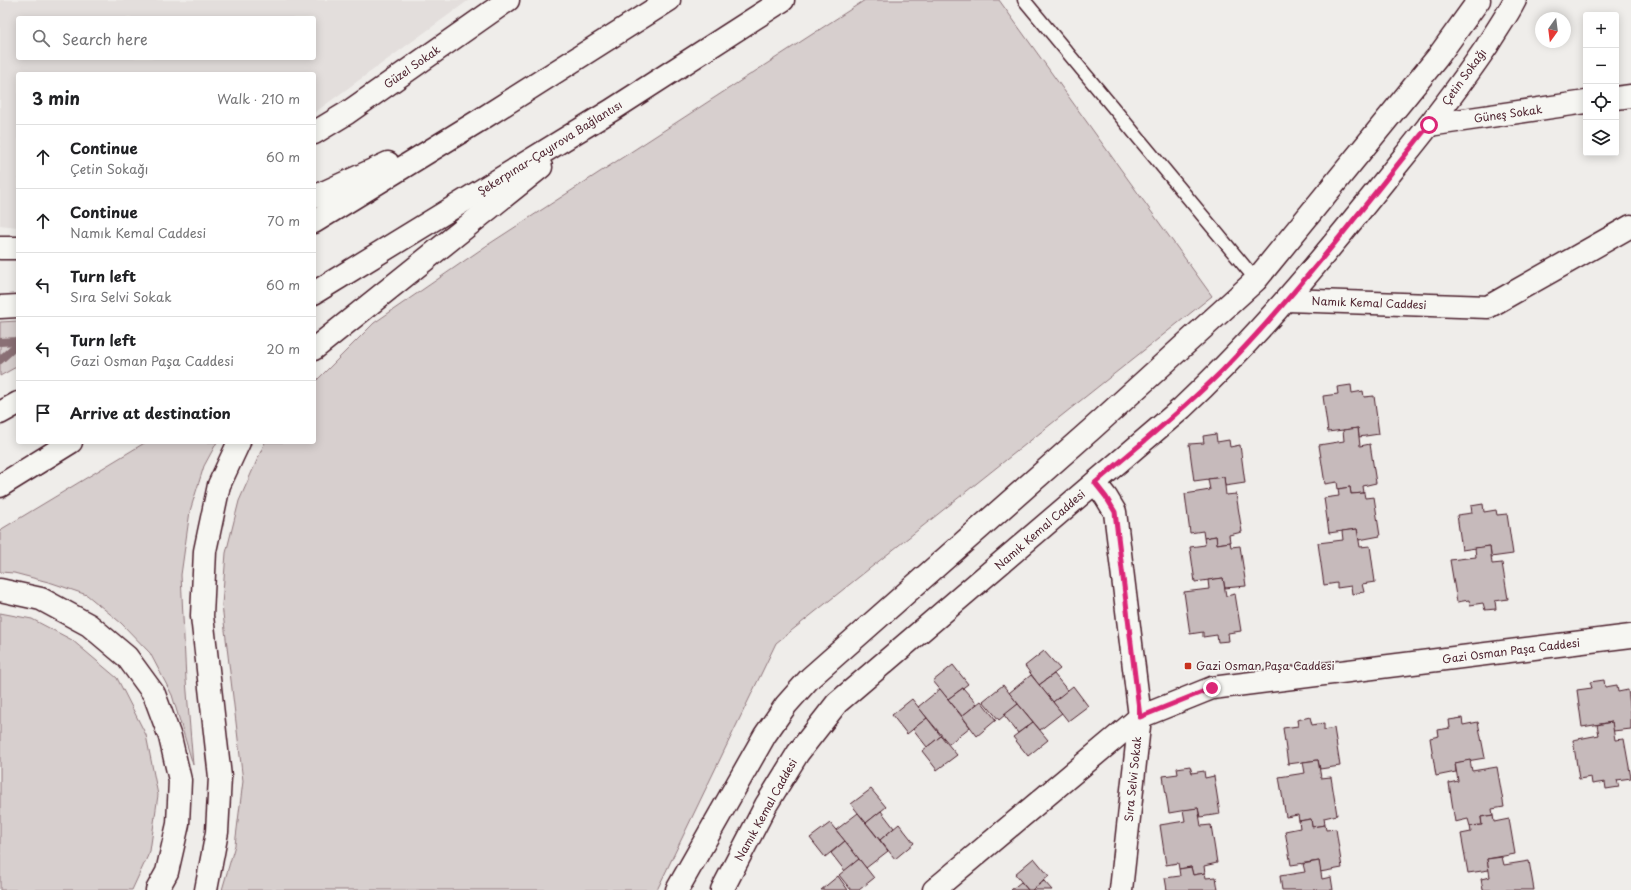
<!DOCTYPE html>
<meta charset="utf-8">
<style>
:root{--surface:#fff;--page:#f2f2f2;--text:#202124;--muted:#757577;--line:#e0e0e0}
body{margin:0;font-family:"Playpen Sans",sans-serif;background:var(--page);color:var(--text)}
.controls{position:absolute;right:12px;top:12px;display:grid;overflow:hidden;border-radius:4px;box-shadow:0 2px 10px #0003}
.controls button{width:36px;height:36px;display:grid;place-items:center;padding:0;border:0;border-bottom:1px solid var(--line);background:var(--surface);color:var(--text);font:20px sans-serif}
.compass{position:absolute;left:1535px;top:12px;width:36px;height:36px;border-radius:50%;background:var(--surface);box-shadow:0 2px 10px #0003;rotate:194deg}
.stop{position:absolute;width:12px;height:12px;margin:-9px;border:3px solid #db2777;border-radius:50%;background:#fff}
.stop.end{background:#db2777;border-color:#fff;box-shadow:0 1px 4px #0008}
.list{margin:0;padding:0;list-style:none}
h2{display:flex;justify-content:space-between;align-items:center;height:52px;margin:0;padding:0 16px;font-size:17px}
h2 small{font-size:13px;font-weight:400;color:var(--muted)}
.list li{display:grid;grid-template-columns:26px 1fr auto;gap:12px;align-items:center;box-sizing:border-box;height:64px;padding:0 16px;border-top:1px solid var(--line)}
.list b{display:block;font-size:15px;white-space:nowrap}
.list p{margin:0;font-size:13px;white-space:nowrap;color:var(--muted)}
.list em{font-size:13px;font-style:normal;color:var(--muted)}
.icon{flex:none;width:22px;height:22px;fill:none;stroke:currentColor;stroke-width:2;stroke-linecap:round;stroke-linejoin:round}
.map{position:relative;flex:none;width:1631px;height:890px;overflow:hidden}
.search{position:absolute;background:var(--surface);box-shadow:0 2px 10px #0003;left:16px;top:16px;width:300px;height:44px;display:flex;align-items:center;gap:10px;box-sizing:border-box;padding:0 14px;border-radius:4px;color:var(--muted);font-size:15px}
.panel{position:absolute;background:var(--surface);box-shadow:0 2px 10px #0003;left:16px;top:72px;width:300px;height:372px;border-radius:4px}
.map>svg:first-child{display:block}
</style>
<div class="map">
<svg width="1631" height="890" viewBox="0 0 1631 890">
<rect width="100%" height="100%" fill="#efedea"/>
<filter id="ink" filterUnits="userSpaceOnUse"><feTurbulence type="fractalNoise" baseFrequency=".025" numOctaves="2"/><feDisplacementMap in="SourceGraphic" scale="8" xChannelSelector="R" yChannelSelector="G"/><feConvolveMatrix kernelMatrix="1 2 1 2 8 2 1 2 1" color-interpolation-filters="sRGB"/></filter>
<g filter="url(#ink)">
<path fill="#e3dedc" fill-rule="evenodd" d="M0,0H469L314,113V74H18V227L0,225ZM18,18H314V58H18Z"/>
<g fill="#d7cfce" stroke="#90777c">
<polygon points="865,0 999,0 1212,296 776,643 657,890 222,890 235,845 243,781 222,605 226,553 239,501 265,442 314,442 314,383 374,323 486,246"/>
<polygon points="18,321 18,366 0,376 0,322"/>
<polygon points="146,442 217,442 204,466 190,511 181,575 186,680 193,765 172,695 150,653 121,623 87,595 52,583 14,573 0,572 0,530"/>
<polygon points="0,613 32,619 72,640 117,678 146,735 158,795 150,851 132,890 0,890"/>
</g>
<g fill="none" stroke-linecap="round" stroke-linejoin="round">
<g stroke="#8a6f74" stroke-width="8">
<polyline points="0,342 18,341"/>
<polyline points="0,360 18,344"/>
</g>
</g>
<g fill="#c6babb" stroke="#4a1f2b">
<polygon points="1351,385 1352,393 1363,391 1364,397 1374,396 1379,434 1359,437 1358,428 1328,432 1323,396 1338,394 1337,387"/>
<polygon points="1358,428 1360,446 1370,444 1376,483 1363,486 1364,493 1351,494 1350,487 1338,489 1337,482 1325,484 1319,445 1344,441 1343,430"/>
<polygon points="1216,434 1217,442 1229,440 1230,447 1240,445 1245,483 1225,486 1224,477 1194,481 1189,444 1204,443 1203,436"/>
<polygon points="1224,477 1226,495 1236,494 1242,532 1229,535 1230,542 1217,544 1216,536 1204,538 1203,531 1190,533 1185,494 1210,490 1208,479"/>
<polygon points="1350,487 1351,494 1364,493 1365,498 1374,497 1380,536 1359,540 1357,529 1329,533 1324,498 1339,496 1338,489"/>
<polygon points="1483,504 1484,512 1496,510 1497,515 1507,514 1513,554 1491,557 1490,546 1462,550 1457,515 1472,513 1471,506"/>
<polygon points="1357,529 1360,547 1370,546 1375,582 1362,584 1364,592 1352,594 1351,586 1337,588 1337,583 1324,585 1318,543 1343,540 1342,531"/>
<polygon points="1216,536 1217,544 1230,542 1231,547 1240,546 1246,586 1225,588 1223,578 1195,582 1190,547 1205,545 1204,538"/>
<polygon points="1490,546 1492,564 1502,563 1508,599 1495,601 1496,609 1485,610 1483,603 1470,605 1469,600 1457,602 1450,560 1476,557 1475,548"/>
<polygon points="1223,578 1226,596 1235,594 1241,631 1228,633 1229,641 1218,642 1217,635 1203,637 1203,632 1190,634 1184,592 1209,589 1208,580"/>
<polygon points="1044,651 1060,669 1039,685 1025,666"/>
<polygon points="953,665 968,684 948,699 933,681"/>
<polygon points="1054,674 1068,691 1053,702 1039,685"/>
<polygon points="1031,675 1062,713 1040,730 1009,693"/>
<polygon points="1604,680 1605,687 1617,685 1618,692 1628,690 1631,713 1631,729 1613,731 1612,722 1582,727 1577,690 1592,688 1590,682"/>
<polygon points="1003,685 1018,704 999,720 983,701"/>
<polygon points="1073,686 1088,706 1068,721 1053,702"/>
<polygon points="963,688 977,704 962,716 948,699"/>
<polygon points="940,689 970,727 949,744 918,707"/>
<polygon points="912,699 927,718 907,734 892,715"/>
<polygon points="981,701 996,720 977,736 962,716"/>
<polygon points="1018,704 1033,722 1018,733 1004,715"/>
<polygon points="1310,717 1312,725 1324,723 1324,730 1334,728 1340,766 1320,769 1318,760 1288,764 1283,728 1298,726 1297,720"/>
<polygon points="927,718 941,736 927,747 913,729"/>
<polygon points="1462,718 1463,725 1478,722 1485,758 1455,763 1456,772 1436,776 1430,738 1439,736 1438,730 1450,728 1449,720"/>
<polygon points="1033,722 1048,740 1028,756 1013,737"/>
<polygon points="1612,722 1615,740 1624,739 1631,778 1617,780 1619,787 1606,789 1605,782 1592,784 1591,777 1579,779 1573,740 1599,735 1597,725"/>
<polygon points="941,736 957,755 937,770 922,751"/>
<polygon points="1318,760 1321,778 1331,777 1337,815 1324,818 1325,825 1312,827 1311,819 1299,821 1298,815 1286,817 1279,777 1305,773 1303,762"/>
<polygon points="1470,760 1472,771 1497,767 1504,807 1492,809 1493,815 1481,817 1482,825 1470,826 1468,819 1455,822 1449,783 1458,781 1455,763"/>
<polygon points="1190,766 1192,773 1204,771 1205,778 1214,776 1220,814 1200,817 1198,808 1169,813 1163,776 1178,774 1177,768"/>
<polygon points="871,789 886,807 866,823 851,804"/>
<polygon points="1198,808 1201,826 1211,825 1217,863 1204,866 1205,873 1193,875 1191,867 1179,869 1178,863 1166,865 1160,825 1185,821 1183,810"/>
<polygon points="881,811 894,828 880,840 866,823"/>
<polygon points="858,813 888,851 866,868 836,830"/>
<polygon points="1493,815 1494,822 1509,819 1515,854 1487,859 1489,870 1468,873 1461,834 1471,832 1470,826 1482,825 1481,817"/>
<polygon points="1311,819 1312,827 1325,825 1326,830 1336,829 1342,868 1320,872 1319,861 1291,865 1285,831 1300,828 1299,821"/>
<polygon points="830,823 845,841 825,857 810,838"/>
<polygon points="899,824 914,843 895,859 880,840"/>
<polygon points="845,841 859,859 845,871 831,853"/>
<polygon points="1502,857 1504,865 1529,861 1534,890 1483,890 1481,879 1490,877 1487,859"/>
<polygon points="1034,858 1049,876 1032,890 1028,890 1015,874"/>
<polygon points="859,859 874,878 859,890 851,890 839,875"/>
<polygon points="1319,861 1322,879 1331,877 1333,890 1282,890 1280,876 1305,872 1303,864"/>
<polygon points="1191,867 1193,875 1205,873 1206,878 1216,877 1218,890 1167,890 1165,878 1180,876 1179,869"/>
<polygon points="838,876 848,890 821,890"/>
<polygon points="1044,881 1052,890 1032,890"/>
<polygon points="1021,882 1028,890 1011,890"/>
</g>
<g fill="none" stroke-linecap="round" stroke-linejoin="round">
<g stroke="#4a1f2b" stroke-width="15">
<polyline id="service" points="1024,0 1256,280"/>
</g>
<g stroke="#4a1f2b" stroke-width="25">
<g id="minor">
<polyline points="1616,98 1631,96"/>
<polyline points="1429,125 1586,102"/>
<polyline points="314,133 347,113 508,0"/>
<polyline points="0,248 18,248"/>
<polyline points="1095,483 1106,497 1115,512 1140,717 1121,890"/>
</g>
</g>
<g stroke="#4a1f2b" stroke-width="25">
<g id="tertiary">
<polyline points="1287,300 1488,307 1631,226"/>
<polyline points="677,890 765,735 786,705 810,678 1093,428 1256,280 1437,58 1479,0"/>
<path d="M722,890L766,805L798,753L837,703L1182,408C1262,333 1330,249 1398,164C1429,126 1459,87 1487,46C1496,31 1507,16 1515,0"/>
<polyline points="934,890 1140,717 1212,688 1631,636"/>
</g>
</g>
<g stroke="#4a1f2b" stroke-width="25">
<g id="motorway">
<polyline points="314,197 388,163"/>
<polyline points="314,222 480,120 669,0"/>
<polyline points="314,293 612,110 783,0"/>
<polyline points="0,307 18,306"/>
<polyline points="314,349 541,167"/>
<polyline points="0,413 18,403"/>
<polyline points="0,486 71,442"/>
<polyline points="0,590 41,599 89,625 127,657 154,694 170,737 180,780 178,824 167,872 157,890"/>
<polyline points="206,890 217,832 220,777 202,616 205,551 219,485 239,442"/>
</g>
</g>
<use href="#service" stroke="#f6f6f2" stroke-width="12"/>
<use href="#minor" stroke="#f6f6f2" stroke-width="22"/>
<use href="#tertiary" stroke="#f6f6f2" stroke-width="22"/>
<use href="#motorway" stroke="#f6f6f2" stroke-width="22"/>
</g>
</g>
<g fill="none" stroke-linecap="round" stroke-linejoin="round" filter="url(#ink)">
<path stroke="#db2777" stroke-width="5" d="M1212,688L1140,717L1115,512L1106,497L1095,483C1138,446 1182,411 1222,371C1297,294 1363,208 1429,125"/>
</g>
<rect fill="#c8321e" stroke="#f6f6f2" stroke-width="1.5" x="1184" y="662" width="8" height="8" rx="2"/>
<g text-anchor="middle" stroke-width="3" stroke-linejoin="round" paint-order="stroke">
<g font-size="11" fill="#4a1f2b" stroke="#f6f6f2">
<text transform="translate(412 67) rotate(-35)" y="4">Güzel Sokak</text>
<text transform="translate(1464 77) rotate(-54)" y="4">Çetin Sokağı</text>
<text transform="translate(1508 114) rotate(-8)" y="4">Güneş Sokak</text>
<text transform="translate(550 148) rotate(-32)" y="4">Şekerpınar-Çayırova Bağlantısı</text>
<text transform="translate(1369 303) rotate(2)" y="4">Namık Kemal Caddesi</text>
<text transform="translate(1040 530) rotate(-41)" y="4">Namık Kemal Caddesi</text>
<text transform="translate(1511 651) rotate(-7)" y="4">Gazi Osman Paşa Caddesi</text>
<text transform="translate(1133 779) rotate(-84)" y="4">Sıra Selvi Sokak</text>
<text transform="translate(766 810) rotate(-61)" y="4">Namık Kemal Caddesi</text>
</g>
<g font-size="11" fill="#4a1f2b" stroke="#f6f6f2" text-anchor="start">
<text x="1196" y="670">Gazi Osman Paşa Caddesi</text>
</g>
</g>
</svg>
<div class="controls">
<button>+</button>
<button>−</button>
<button><svg class="icon" aria-label="locate" viewBox="0 0 24 24"><circle cx="12" cy="12" r="6"/><path d="M12 2v4M12 18v4M2 12h4M18 12h4"/></svg></button>
<button><svg class="icon" aria-label="layers" viewBox="0 0 24 24"><path d="M12 4l9 5-9 5-9-5zM3 14l9 5 9-5"/></svg></button>
</div>
<svg class="compass" viewBox="-18 -18 36 36"><path d="M0-13l5 13h-10z" fill="#e53935"/><path d="M0 13l5-13h-10z" fill="#757577"/></svg>
<div class="stop" style="left:1429px;top:125px"></div>
<div class="stop end" style="left:1212px;top:688px"></div>
<div class="search"><svg class="icon" aria-label="search" viewBox="0 0 24 24"><circle cx="10" cy="10" r="6"/><path d="M15 15l6 6"/></svg>Search here</div>
<section class="panel">
<h2>3 min<small>Walk · 210 m</small></h2>
<ul class="list">
<li><svg class="icon" aria-label="ahead" viewBox="0 0 24 24"><path d="M12 20V5M6 11l6-6 6 6"/></svg><div><b>Continue</b><p>Çetin Sokağı</p></div><em>60 m</em></li>
<li><svg class="icon" aria-label="ahead" viewBox="0 0 24 24"><path d="M12 20V5M6 11l6-6 6 6"/></svg><div><b>Continue</b><p>Namık Kemal Caddesi</p></div><em>70 m</em></li>
<li><svg class="icon" aria-label="left" viewBox="0 0 24 24"><path d="M17 20v-9H6M10 6l-5 5 5 5"/></svg><div><b>Turn left</b><p>Sıra Selvi Sokak</p></div><em>60 m</em></li>
<li><svg class="icon" aria-label="left" viewBox="0 0 24 24"><path d="M17 20v-9H6M10 6l-5 5 5 5"/></svg><div><b>Turn left</b><p>Gazi Osman Paşa Caddesi</p></div><em>20 m</em></li>
<li><svg class="icon" aria-label="arrive" viewBox="0 0 24 24"><path d="M6 21V4h12l-3 4 3 4H6"/></svg><div><b>Arrive at destination</b></div></li>
</ul>
</section>
</div>
